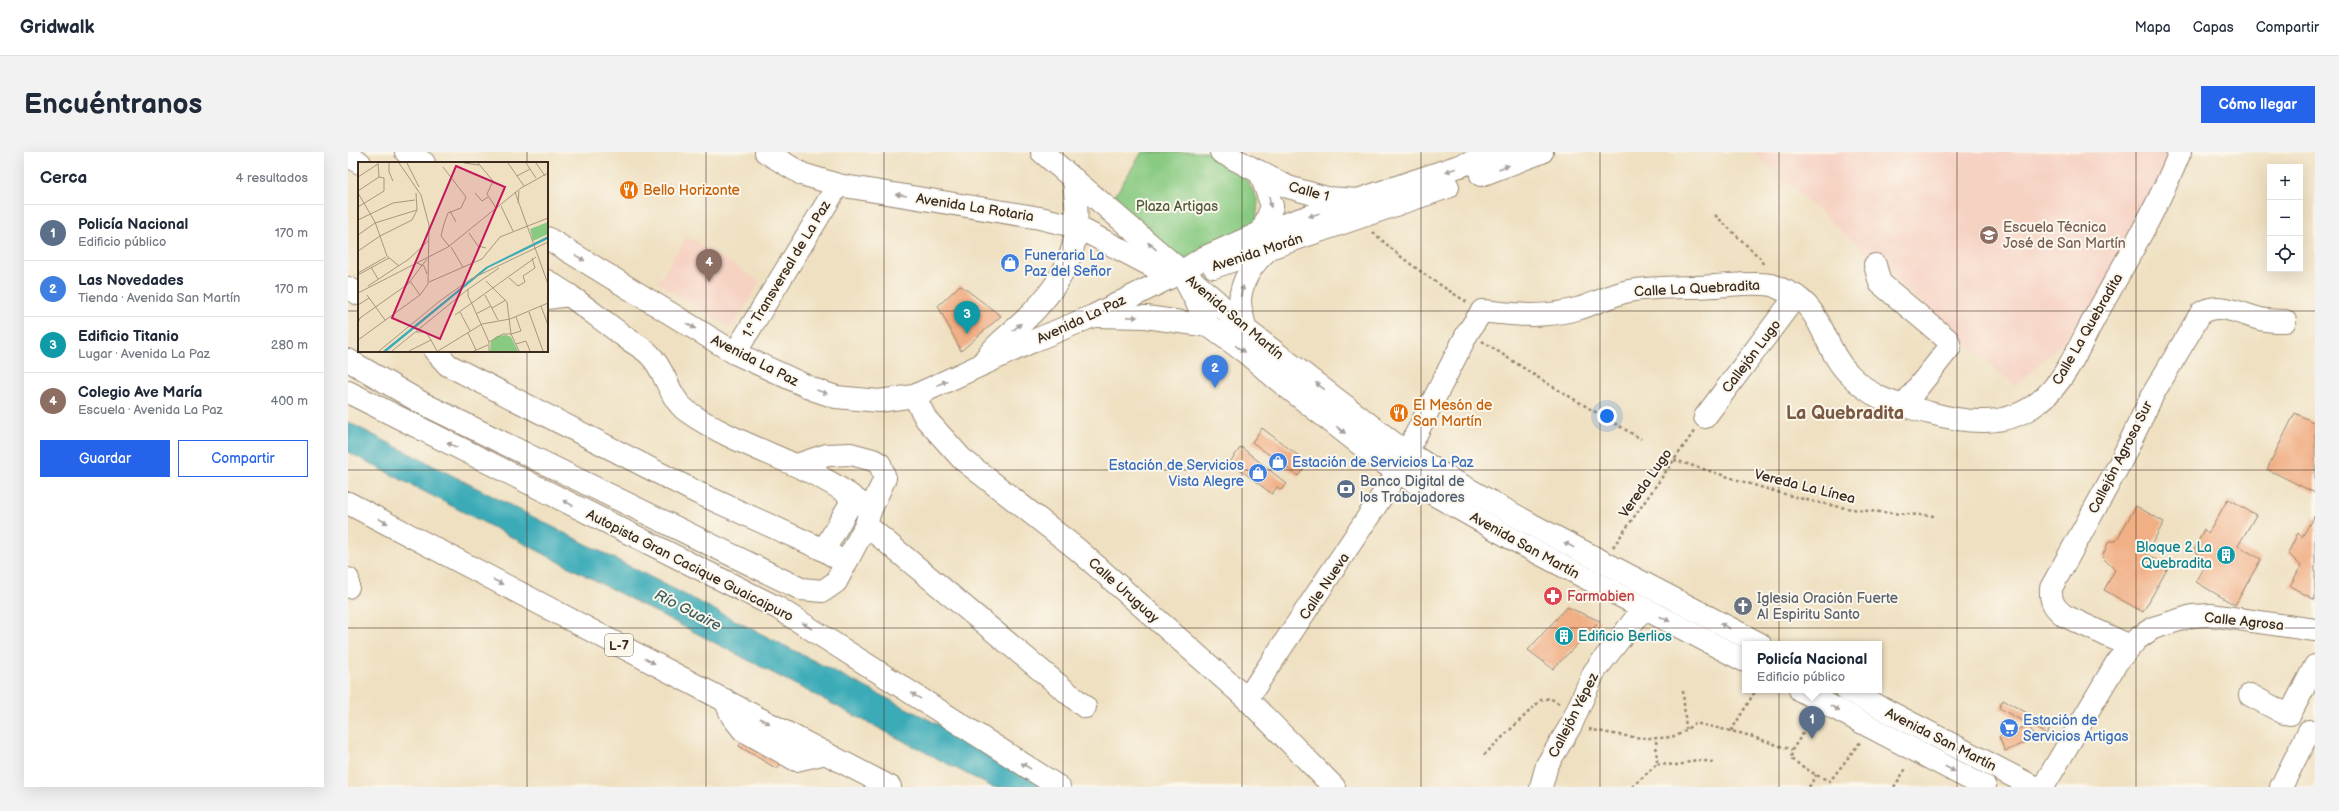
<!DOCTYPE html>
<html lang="es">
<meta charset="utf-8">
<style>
:root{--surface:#fff;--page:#f2f2f3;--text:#1f2937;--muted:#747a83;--line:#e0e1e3;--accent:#2563eb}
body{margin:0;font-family:"Balsamiq Sans",sans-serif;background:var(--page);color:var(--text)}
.controls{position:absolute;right:12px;top:12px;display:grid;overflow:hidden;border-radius:0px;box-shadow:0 4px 16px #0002}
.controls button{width:36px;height:36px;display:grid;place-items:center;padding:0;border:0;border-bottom:1px solid var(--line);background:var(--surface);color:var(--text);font:20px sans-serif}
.you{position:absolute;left:1259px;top:264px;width:14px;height:14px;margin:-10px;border:3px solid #fff;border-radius:50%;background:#1a73e8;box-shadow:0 0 0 6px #1a73e833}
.badge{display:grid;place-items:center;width:26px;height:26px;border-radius:50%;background:var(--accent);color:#fff;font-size:13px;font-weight:700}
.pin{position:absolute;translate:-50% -33px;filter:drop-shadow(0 1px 2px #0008)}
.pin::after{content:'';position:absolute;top:21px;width:14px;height:12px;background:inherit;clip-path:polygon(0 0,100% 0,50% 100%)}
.popup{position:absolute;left:1394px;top:489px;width:140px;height:52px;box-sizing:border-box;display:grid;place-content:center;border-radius:0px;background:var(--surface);filter:drop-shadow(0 1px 3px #0005);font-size:13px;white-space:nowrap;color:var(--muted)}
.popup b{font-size:15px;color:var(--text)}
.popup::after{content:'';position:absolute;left:50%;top:100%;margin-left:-8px;border:8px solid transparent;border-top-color:var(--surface)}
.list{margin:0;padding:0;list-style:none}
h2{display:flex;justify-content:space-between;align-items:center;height:52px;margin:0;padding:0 16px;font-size:17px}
h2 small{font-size:13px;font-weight:400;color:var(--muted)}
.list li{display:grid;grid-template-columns:26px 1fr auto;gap:12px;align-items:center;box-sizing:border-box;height:56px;padding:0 16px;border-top:1px solid var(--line)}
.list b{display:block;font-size:15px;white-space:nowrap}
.list p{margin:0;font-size:13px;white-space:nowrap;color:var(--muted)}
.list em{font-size:13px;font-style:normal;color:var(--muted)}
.actions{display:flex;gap:8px;padding:12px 16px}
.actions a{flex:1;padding:9px 0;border:1px solid var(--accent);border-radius:0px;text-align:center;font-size:14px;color:var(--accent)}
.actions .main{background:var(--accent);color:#fff}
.icon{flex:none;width:22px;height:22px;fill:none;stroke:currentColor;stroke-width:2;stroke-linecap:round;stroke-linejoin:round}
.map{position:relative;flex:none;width:1967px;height:635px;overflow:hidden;border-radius:0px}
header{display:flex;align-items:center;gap:24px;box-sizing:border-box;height:56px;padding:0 20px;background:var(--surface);border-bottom:1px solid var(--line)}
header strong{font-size:19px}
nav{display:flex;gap:22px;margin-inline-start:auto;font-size:14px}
.intro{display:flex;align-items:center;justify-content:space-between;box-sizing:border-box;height:96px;padding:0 24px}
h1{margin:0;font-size:28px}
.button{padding:10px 18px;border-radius:0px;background:var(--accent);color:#fff;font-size:14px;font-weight:700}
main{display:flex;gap:24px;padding:0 24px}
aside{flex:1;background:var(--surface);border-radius:0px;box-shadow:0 4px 16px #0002}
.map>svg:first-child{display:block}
</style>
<header>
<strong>Gridwalk</strong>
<nav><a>Mapa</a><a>Capas</a><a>Compartir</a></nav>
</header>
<div class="intro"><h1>Encuéntranos</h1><a class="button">Cómo llegar</a></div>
<main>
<aside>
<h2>Cerca<small>4 resultados</small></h2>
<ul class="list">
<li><span class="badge" style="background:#5c6f8a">1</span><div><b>Policía Nacional</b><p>Edificio público</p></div><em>170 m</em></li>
<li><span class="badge" style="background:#3f7fe0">2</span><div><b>Las Novedades</b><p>Tienda · Avenida San Martín</p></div><em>170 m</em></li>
<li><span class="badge" style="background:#0f9aa8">3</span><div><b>Edificio Titanio</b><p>Lugar · Avenida La Paz</p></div><em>280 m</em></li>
<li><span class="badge" style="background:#8d6e63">4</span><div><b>Colegio Ave María</b><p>Escuela · Avenida La Paz</p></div><em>400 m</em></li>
</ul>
<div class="actions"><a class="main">Guardar</a><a>Compartir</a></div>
</aside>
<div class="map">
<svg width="1967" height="635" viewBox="0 0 1967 635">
<rect width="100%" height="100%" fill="#fbf7ec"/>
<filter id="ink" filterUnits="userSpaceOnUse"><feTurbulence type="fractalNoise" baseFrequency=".025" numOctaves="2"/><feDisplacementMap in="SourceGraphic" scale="8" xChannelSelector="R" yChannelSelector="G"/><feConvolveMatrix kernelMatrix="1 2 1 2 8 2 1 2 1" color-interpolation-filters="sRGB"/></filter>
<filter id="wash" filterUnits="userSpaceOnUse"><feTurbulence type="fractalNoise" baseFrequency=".012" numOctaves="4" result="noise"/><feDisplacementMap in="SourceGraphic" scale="16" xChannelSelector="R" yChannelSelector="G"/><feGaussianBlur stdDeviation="0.9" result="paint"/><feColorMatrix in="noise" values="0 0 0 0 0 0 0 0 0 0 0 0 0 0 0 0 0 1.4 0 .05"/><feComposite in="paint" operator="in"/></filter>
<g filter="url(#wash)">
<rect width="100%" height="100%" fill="#efe0c1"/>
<g fill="#f6d2c3">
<polygon points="1405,0 1826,0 1742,165 1667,234"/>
<polygon points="339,84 412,130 383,176 310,131"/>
</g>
<polygon fill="#89ca82" stroke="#627a50" points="794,0 863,0 882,13 900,30 910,49 908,69 900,82 821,117 755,63"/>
<polygon fill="#3babb7" stroke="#3b6a6a" points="0,270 601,578 704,635 644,635 0,300"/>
<g id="blocks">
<g fill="#f1af85">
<polygon points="612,133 653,164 613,199 590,154"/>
<polygon points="1947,261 1967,271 1967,341 1919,317"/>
<polygon points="914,276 960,311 950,324 904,290"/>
<polygon points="893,295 939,332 933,338 929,335 924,342 882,310"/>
<polygon points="1880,347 1908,363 1890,394 1913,407 1887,453 1848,430 1859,411 1846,398 1856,377 1860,382"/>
<polygon points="1788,354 1816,370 1798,402 1821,414 1795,460 1756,438 1767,418 1754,405 1761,389 1768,389"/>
<polygon points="1967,363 1967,448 1942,434 1953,414 1940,401 1950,381 1954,385"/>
<polygon points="1219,455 1252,469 1205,517 1180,498"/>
<polygon points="1655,548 1703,574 1698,582 1651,556"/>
<polygon points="1681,573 1687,587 1657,599 1651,585"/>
<polygon points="397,585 434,608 429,617 391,594"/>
</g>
</g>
</g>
<g filter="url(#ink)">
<use href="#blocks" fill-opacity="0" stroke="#958570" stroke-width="1"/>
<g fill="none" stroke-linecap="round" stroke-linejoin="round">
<g stroke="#958570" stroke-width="24">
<g id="minor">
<polyline points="418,0 454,22 490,33 692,66 729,75 810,117 833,120"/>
<polyline points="873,0 940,35 979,46 1011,48"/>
<polyline points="0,3 12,11"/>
<polyline points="912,20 924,54 914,80"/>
<polyline points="1527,113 1532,131 1600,188 1602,195 1555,254"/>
<polyline points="199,129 221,143 199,146"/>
<polyline points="0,136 11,142"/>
<path d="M221,143C240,157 258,171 277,185C285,191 295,196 302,203C319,220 320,246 340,260C397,300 469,311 522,359L518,373L737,555"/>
<polyline points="87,199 100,213 348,340 476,398 497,411"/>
<polyline points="387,201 490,33"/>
<polyline points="0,208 74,251 453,437 475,439 488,430 518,373"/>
<polyline points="566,244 578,267 614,307 729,397 899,547 986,635"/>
<polyline points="1357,265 1448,144"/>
<path d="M1059,300L1120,180L1134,159C1168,163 1195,166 1229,157C1247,152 1262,143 1281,139C1309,134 1340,136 1368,134C1385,133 1405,130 1423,133C1428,134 1434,138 1440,140C1476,156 1475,197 1501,222C1528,250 1546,251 1582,261C1618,271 1659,276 1691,250C1718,229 1732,192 1748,163C1778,109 1809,57 1832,0"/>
<polyline points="449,313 479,303 503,302 525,308 532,312 537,326 522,359"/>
<polyline points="476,398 505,347"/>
<path d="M1782,494L1717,464C1706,456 1702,449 1703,436L1772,311L1805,242L1853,161C1871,149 1892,162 1912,167C1920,169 1929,169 1937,169"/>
<polyline points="1902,543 1936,561 1942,562 1967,514"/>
<polyline points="899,547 1050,320"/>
<polyline points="377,548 384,564 395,578 448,608 478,601"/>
<polyline points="1193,635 1199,613 1223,573 1246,520 1295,457"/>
<polyline points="1695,635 1769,510 1789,487 1805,476 1844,464 1863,463 1967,478"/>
<polyline points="1933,635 1961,579"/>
</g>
</g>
<g stroke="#958570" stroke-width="24">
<g id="major">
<polyline points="58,0 76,11"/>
<polyline points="694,0 867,148 897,177 1048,293 1097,324 1188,375 1412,492"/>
<polyline points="1133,23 1194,0"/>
<polyline points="199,86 387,201 467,238 488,245 531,249 566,244 685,189 745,164 833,120 855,106 914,80 1153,0"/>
<polyline points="866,115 1100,35"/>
<polyline points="837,128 861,174 897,200 925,224 1036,311 1087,343 1177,394 1397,509"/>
<polyline points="746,164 798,165 861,174"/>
<path d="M897,177C896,168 892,158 892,149C893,129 905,111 920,98"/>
<path d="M638,206C648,191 664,181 677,168C702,144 726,112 728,76C730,60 727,43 726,27"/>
<polyline points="1452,538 1637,635"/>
<polyline points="1499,538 1686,635"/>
</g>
</g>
<g stroke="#958570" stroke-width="24">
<g id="highway">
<polyline points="0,240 430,456 711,635"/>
<polyline points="0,351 542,635"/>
<polyline points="0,427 0,435"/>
</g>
</g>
<g stroke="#958570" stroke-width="2.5" stroke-dasharray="3 3" stroke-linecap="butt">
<polyline points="1367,63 1412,106 1416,114"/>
<path d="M1025,80C1054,108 1085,129 1119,150"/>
<polyline points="1134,189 1197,230 1293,287"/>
<path d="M1326,308C1387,326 1449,350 1512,358C1537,361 1561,362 1586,364"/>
<polyline points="1265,395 1347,278"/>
<polyline points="1335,539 1338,577"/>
<polyline points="1465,566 1444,598 1443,607 1468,623 1482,629 1513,589"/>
<path d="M1241,577C1264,582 1302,590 1326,584C1333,583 1341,575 1347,571L1396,582L1444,598"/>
<polyline points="1383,579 1408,538"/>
<polyline points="1136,603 1193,548 1202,546 1213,553"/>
<polyline points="1309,612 1331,613 1348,608 1365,610"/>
<polyline points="1284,635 1309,612 1308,585"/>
<polyline points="1461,635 1468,623"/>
<polyline points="1546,635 1559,615"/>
</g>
<use href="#minor" stroke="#fff" stroke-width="22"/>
<use href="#major" stroke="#fff" stroke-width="22"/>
<use href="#highway" stroke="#fff" stroke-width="22"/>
</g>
<defs><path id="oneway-solid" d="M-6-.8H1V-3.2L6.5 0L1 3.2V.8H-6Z"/></defs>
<g fill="#a79f9a">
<use href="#oneway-solid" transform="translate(1156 15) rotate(-19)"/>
<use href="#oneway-solid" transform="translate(1103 18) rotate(162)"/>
<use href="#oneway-solid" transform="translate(553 43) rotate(-171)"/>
<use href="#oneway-solid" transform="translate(922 50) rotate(81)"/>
<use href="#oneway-solid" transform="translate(966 63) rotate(162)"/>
<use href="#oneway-solid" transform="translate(804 94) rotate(-139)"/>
<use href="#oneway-solid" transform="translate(232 106) rotate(31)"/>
<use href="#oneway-solid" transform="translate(894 139) rotate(-77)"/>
<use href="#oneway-solid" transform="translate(784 165) rotate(1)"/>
<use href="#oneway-solid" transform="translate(343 174) rotate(31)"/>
<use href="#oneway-solid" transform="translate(669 175) rotate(-41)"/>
<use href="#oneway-solid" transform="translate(892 197) rotate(36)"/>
<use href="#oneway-solid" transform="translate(594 231) rotate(-25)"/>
<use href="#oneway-solid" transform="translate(972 234) rotate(-142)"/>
<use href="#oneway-solid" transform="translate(474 240) rotate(19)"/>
<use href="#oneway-solid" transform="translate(993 278) rotate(38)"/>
<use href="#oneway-solid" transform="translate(104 293) rotate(-153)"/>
<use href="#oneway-solid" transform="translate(220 351) rotate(-153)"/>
<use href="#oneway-solid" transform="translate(35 369) rotate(28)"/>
<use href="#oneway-solid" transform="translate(1221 393) rotate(-152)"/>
<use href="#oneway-solid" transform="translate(150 430) rotate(28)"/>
<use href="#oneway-solid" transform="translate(1317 467) rotate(27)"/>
<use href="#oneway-solid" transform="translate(459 474) rotate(-148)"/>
<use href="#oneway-solid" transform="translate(1377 474) rotate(-152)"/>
<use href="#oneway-solid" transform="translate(302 509) rotate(28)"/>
<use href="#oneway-solid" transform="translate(568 544) rotate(-148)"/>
<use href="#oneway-solid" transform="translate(1487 556) rotate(28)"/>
<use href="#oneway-solid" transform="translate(417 569) rotate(28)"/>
<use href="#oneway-solid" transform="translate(678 614) rotate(-148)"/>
<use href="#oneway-solid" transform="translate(1602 617) rotate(28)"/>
</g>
</g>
<path fill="none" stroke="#3b2a1e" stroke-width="1" stroke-opacity="0.55" d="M179,0V11M358,0V635M536,0V635M715,0V635M894,0V635M1073,0V635M1252,0V635M1431,0V635M1609,0V635M1788,0V635M0,159H11M199,159H1967M179,199V635M0,318H1967M0,476H1967"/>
<defs>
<g id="restaurant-disc" transform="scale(1)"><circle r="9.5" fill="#e8710a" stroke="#fbf7ec"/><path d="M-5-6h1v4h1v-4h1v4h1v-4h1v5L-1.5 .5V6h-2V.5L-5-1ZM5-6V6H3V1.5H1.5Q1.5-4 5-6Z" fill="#fff"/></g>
<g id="school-disc" transform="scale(1)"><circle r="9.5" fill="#8d6e63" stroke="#fbf7ec"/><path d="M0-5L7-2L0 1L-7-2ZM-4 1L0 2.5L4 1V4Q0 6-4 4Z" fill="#fff"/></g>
<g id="shop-disc" transform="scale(1)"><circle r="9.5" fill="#3f7fe0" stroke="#fbf7ec"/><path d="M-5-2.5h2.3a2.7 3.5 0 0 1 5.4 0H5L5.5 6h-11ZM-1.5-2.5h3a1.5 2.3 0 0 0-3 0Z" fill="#fff"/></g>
<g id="bank-disc" transform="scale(1)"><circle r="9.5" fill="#5c6f8a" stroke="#fbf7ec"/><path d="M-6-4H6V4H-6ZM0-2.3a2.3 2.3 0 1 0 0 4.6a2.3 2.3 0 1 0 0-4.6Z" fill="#fff"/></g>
<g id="building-disc" transform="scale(1)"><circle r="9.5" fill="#0f9aa8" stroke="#fbf7ec"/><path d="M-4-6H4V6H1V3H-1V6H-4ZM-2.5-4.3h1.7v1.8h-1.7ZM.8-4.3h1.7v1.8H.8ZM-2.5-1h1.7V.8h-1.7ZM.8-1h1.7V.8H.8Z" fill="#fff"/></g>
<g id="pharmacy-disc" transform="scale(1)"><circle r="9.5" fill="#e0444e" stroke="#fbf7ec"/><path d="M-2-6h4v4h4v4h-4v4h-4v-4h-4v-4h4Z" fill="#fff"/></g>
<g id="church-disc" transform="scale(1)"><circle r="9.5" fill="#6b7280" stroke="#fbf7ec"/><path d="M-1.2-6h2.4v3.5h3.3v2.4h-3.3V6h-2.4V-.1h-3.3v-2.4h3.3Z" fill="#fff"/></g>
<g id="supermarket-disc" transform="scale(1)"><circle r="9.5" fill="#3f7fe0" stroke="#fbf7ec"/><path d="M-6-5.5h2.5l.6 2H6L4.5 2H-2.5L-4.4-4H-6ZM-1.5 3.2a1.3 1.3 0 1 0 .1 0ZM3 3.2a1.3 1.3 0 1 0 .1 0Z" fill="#fff"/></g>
</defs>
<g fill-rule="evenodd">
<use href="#restaurant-disc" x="281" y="38"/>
<use href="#school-disc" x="1641" y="83"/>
<use href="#shop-disc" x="662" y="111"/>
<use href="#restaurant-disc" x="1051" y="261"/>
<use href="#shop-disc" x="930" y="310"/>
<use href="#shop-disc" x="910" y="321"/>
<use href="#bank-disc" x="998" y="337"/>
<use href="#building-disc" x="1878" y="403"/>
<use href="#pharmacy-disc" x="1205" y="444"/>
<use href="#church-disc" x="1395" y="454"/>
<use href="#building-disc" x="1216" y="484"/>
<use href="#supermarket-disc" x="1661" y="576"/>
</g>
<g text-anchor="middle" stroke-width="4" stroke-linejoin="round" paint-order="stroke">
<rect fill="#fbf7ec" stroke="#75685c" stroke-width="1" x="257" y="482" width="28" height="22" rx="3"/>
<g font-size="13" font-weight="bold" fill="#3b2a1e">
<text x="271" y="498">L-7</text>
</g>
<g font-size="14" fill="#c56008" stroke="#fbf7ec" text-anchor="start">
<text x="295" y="43">Bello Horizonte</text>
<text x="1065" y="258">El Mesón de<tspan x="1065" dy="16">San Martín</tspan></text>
</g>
<g font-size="14" fill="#3b2a1e" stroke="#fbf7ec">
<text transform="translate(961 39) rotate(15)" y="5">Calle 1</text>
<text transform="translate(627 55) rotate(9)" y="5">Avenida La Rotaria</text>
<text transform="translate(909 100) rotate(-18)" y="5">Avenida Morán</text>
<text transform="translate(438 117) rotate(-59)" y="5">1.ª Transversal de La Paz</text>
<text transform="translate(1349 136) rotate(-3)" y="5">Calle La Quebradita</text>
<text transform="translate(887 165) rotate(40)" y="5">Avenida San Martín</text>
<text transform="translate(733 167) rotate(-25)" y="5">Avenida La Paz</text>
<text transform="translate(1739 177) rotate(-60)" y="5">Calle La Quebradita</text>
<text transform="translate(1403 204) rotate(-53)" y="5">Callejón Lugo</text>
<text transform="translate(407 208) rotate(27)" y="5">Avenida La Paz</text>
<text transform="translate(1772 305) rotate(-63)" y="5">Callejón Agrosa Sur</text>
<text transform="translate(1297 331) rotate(-55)" y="5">Vereda Lugo</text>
<text transform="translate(1457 334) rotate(14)" y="5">Vereda La Línea</text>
<text transform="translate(1177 393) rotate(29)" y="5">Avenida San Martín</text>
<text transform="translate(342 413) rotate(27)" y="5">Autopista Gran Cacique Guaicaipuro</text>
<text transform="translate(976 434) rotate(-56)" y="5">Calle Nueva</text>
<text transform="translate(776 438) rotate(42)" y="5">Calle Uruguay</text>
<text transform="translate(1896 469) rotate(6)" y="5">Calle Agrosa</text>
<text transform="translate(1225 563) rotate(-63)" y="5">Callejón Yépez</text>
<text transform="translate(1593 587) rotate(27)" y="5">Avenida San Martín</text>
</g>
<g font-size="14" fill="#525a3c" stroke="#fbf7ec">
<text x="829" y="59">Plaza Artigas</text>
</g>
<g font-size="14" fill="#785e54" stroke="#fbf7ec" text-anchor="start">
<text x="1655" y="80">Escuela Técnica<tspan x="1655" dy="16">José de San Martín</tspan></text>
</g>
<g font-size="14" fill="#366cbe" stroke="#fbf7ec" text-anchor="start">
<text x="676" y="108">Funeraria La<tspan x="676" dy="16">Paz del Señor</tspan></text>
<text x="944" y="315">Estación de Servicios La Paz</text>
<text x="896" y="318" text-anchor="end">Estación de Servicios<tspan x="896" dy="16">Vista Alegre</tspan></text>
<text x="1675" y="573">Estación de<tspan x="1675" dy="16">Servicios Artigas</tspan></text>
</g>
<g font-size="14" fill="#4e5e75" stroke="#fbf7ec" text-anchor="start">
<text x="1012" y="334">Banco Digital de<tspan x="1012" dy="16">los Trabajadores</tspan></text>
</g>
<g font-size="14" fill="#0d838f" stroke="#fbf7ec" text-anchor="end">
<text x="1864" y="400">Bloque 2 La<tspan x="1864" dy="16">Quebradita</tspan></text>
<text x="1230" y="489" text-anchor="start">Edificio Berlios</text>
</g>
<g font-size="14" fill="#be3a42" stroke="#fbf7ec" text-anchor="start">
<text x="1219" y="449">Farmabien</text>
</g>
<g font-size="14" fill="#5b616d" stroke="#fbf7ec" text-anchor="start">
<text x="1409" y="451">Iglesia Oración Fuerte<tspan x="1409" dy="16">Al Espiritu Santo</tspan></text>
</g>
<g font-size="15" font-style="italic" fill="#3b5e5b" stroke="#fbf7ec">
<text transform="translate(340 458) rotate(27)" y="5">Río Guaire</text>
</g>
<g font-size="18" font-weight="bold" fill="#7b5942" stroke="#fbf7ec">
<text x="1497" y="267">La Quebradita</text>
</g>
</g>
<g transform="translate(10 10)">
<rect width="190" height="190" fill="#efe0c1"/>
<path d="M190,60V72L175,79L172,67ZM148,173L153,175L160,189H132L133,179L139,174Z" fill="#89ca82"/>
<path d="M190,74V77L130,106L29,189H25L128,105Z" fill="#3babb7"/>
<path fill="none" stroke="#a79780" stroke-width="1" d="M20,1L21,15M31,1V10L35,19M49,1L61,25M106,1L121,3M120,1L135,19L129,32L138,46M150,1L166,24M168,1L178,16M178,1L187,14M85,5L108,35L103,46L90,51L86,62L83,74L91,84M159,14L172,7M0,15L20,2M0,29L21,15M157,30L190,122M0,31L17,60L29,94L41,104M117,31L124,39L130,35M160,41L161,29M143,44L155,69M0,45L26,29V16L21,15M92,49L98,60M0,58L35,41L57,38M111,71L120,84L128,86M0,73L17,61L59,48M93,85L105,105M0,89L22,74L54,58L59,48L58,31M59,101L66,104L69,112M13,105L20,117M0,111L28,95M0,113L31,96M151,116L160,124L167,120L165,114L177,106L174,96M52,119L62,133M128,119L149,140L153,172L163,169L158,155M71,120L124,97L142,75L190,56M10,124L51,97L70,79M110,127V134L114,142M0,131L90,85L163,26L190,11M9,133L27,158M127,133L140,158M114,142L131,180M0,143L11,136M183,144L190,163M134,146L148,138M102,150L112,169M171,150L185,189M118,152L133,144M97,153L178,95M0,161L2,156L50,122L69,97M58,170H68L73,178M110,171L118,188M0,178L62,133L70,122L71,63L63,33L41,1M158,182L168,179L172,189M21,189L83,138L113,117L190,80M34,189L109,128L141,106M51,189L73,178L79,189M80,189L124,162L152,157L190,141M116,189L130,183M131,189V180L145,172H153L161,189"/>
<path fill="#c2185b" fill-opacity="0.15" stroke="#c2185b" stroke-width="2" d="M98,4L147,25L82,177L34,156Z"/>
<rect width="190" height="190" fill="none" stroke="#3b2a1e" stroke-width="2"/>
</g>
</svg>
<div class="controls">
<button>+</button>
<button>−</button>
<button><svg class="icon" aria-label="locate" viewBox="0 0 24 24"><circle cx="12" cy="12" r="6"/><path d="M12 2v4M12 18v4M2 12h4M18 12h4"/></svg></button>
</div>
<div class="you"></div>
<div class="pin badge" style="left:1464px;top:587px;background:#5c6f8a">1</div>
<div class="popup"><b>Policía Nacional</b>Edificio público</div>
<div class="pin badge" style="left:867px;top:236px;background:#3f7fe0">2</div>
<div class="pin badge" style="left:619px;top:182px;background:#0f9aa8">3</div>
<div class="pin badge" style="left:361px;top:130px;background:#8d6e63">4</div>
</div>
</main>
